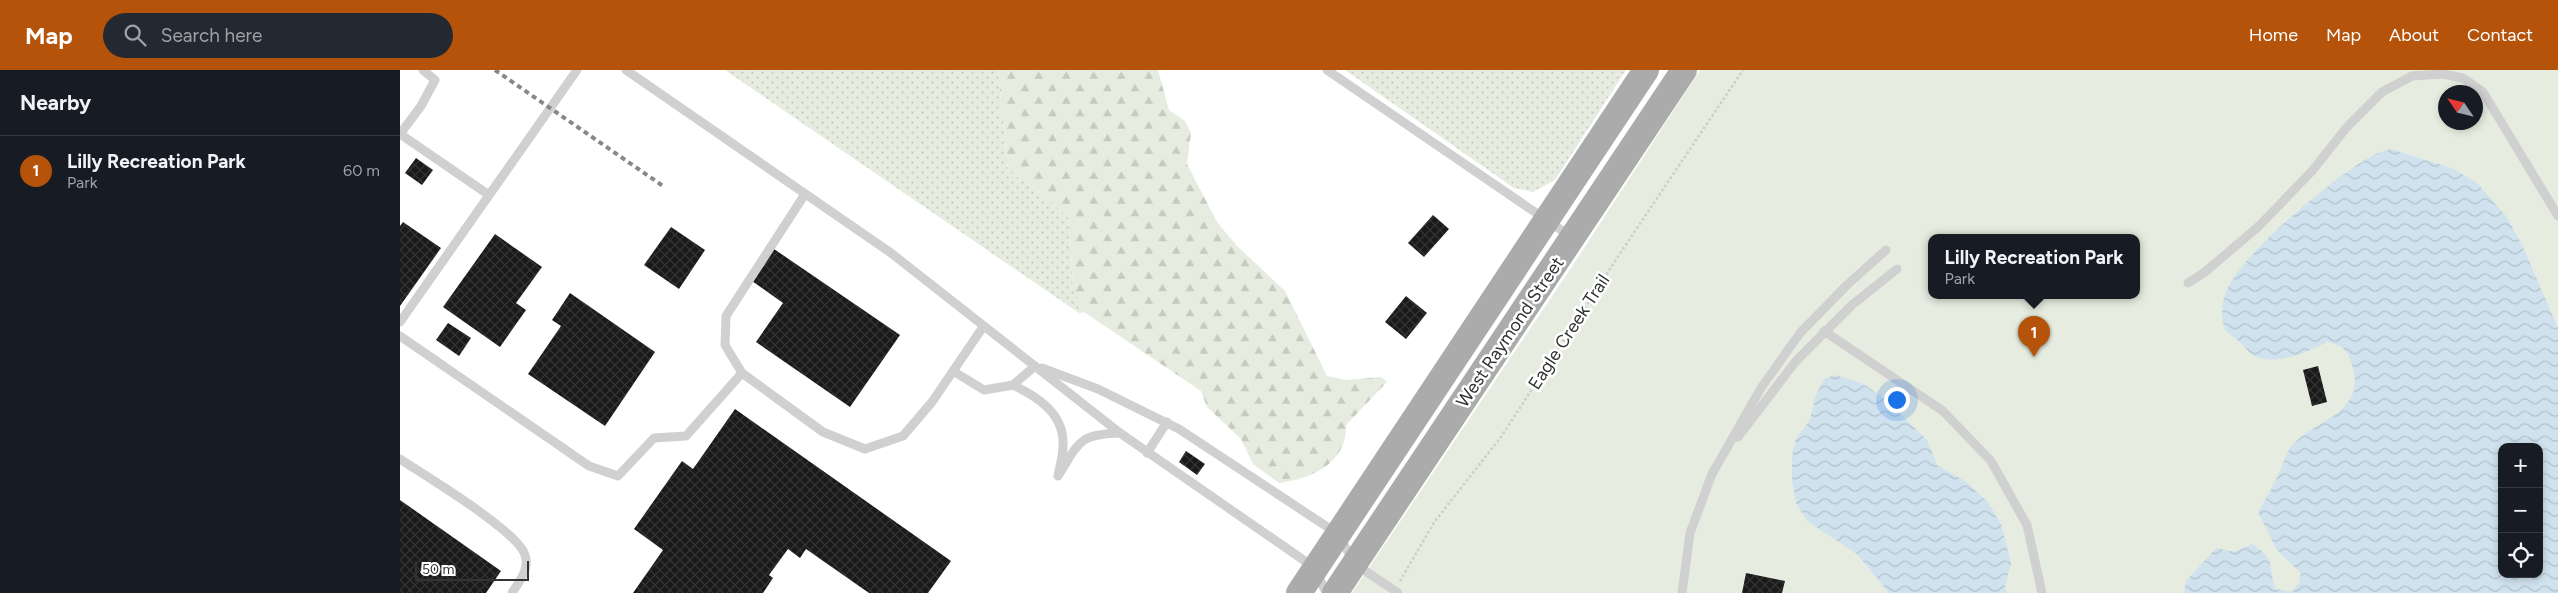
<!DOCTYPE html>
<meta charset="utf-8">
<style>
:root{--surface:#171b24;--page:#242831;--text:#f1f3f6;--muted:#9ea1a6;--line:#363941;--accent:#b45309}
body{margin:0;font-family:Figtree,sans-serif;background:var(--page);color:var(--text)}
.controls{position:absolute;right:15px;bottom:15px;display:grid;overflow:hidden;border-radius:10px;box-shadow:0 2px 8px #0003}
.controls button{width:45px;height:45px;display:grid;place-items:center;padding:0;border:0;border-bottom:1px solid var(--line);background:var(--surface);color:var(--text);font:25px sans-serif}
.compass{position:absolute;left:2038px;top:15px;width:45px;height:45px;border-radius:50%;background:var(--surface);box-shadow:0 2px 8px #0003;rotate:305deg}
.scale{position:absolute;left:15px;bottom:12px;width:114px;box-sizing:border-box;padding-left:5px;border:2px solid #333;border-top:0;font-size:14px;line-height:18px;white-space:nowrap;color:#333;-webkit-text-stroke:4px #fff;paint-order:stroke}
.you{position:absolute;left:1496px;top:329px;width:18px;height:18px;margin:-12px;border:4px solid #fff;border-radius:50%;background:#1a73e8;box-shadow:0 0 0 8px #1a73e833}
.badge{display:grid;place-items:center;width:32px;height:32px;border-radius:50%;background:var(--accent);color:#fff;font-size:16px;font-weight:700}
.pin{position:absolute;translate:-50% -41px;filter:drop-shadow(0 1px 2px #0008)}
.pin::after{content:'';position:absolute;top:26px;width:18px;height:15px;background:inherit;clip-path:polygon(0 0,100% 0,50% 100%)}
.popup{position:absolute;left:1528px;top:164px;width:212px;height:65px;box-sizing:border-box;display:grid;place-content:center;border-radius:10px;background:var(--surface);filter:drop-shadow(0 1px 4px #0005);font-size:16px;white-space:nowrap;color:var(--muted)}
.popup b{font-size:19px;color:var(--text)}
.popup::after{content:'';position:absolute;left:50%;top:100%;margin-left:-10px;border:10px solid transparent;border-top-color:var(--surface)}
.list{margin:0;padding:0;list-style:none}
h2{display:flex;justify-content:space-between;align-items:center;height:65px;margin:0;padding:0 20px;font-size:21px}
h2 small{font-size:16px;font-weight:400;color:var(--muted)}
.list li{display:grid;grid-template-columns:32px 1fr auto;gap:15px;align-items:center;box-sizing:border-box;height:70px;padding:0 20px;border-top:1px solid var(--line)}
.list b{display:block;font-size:19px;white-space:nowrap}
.list p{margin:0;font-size:16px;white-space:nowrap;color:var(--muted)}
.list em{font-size:16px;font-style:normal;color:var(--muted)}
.icon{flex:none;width:28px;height:28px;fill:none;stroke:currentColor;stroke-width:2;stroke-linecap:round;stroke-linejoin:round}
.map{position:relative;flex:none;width:2158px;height:523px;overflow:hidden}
header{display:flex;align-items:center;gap:30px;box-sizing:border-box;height:70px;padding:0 25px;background:var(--accent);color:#fff}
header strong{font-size:24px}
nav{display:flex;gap:28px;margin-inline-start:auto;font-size:18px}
.search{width:350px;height:45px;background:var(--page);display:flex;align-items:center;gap:12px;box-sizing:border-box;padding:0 18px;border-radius:28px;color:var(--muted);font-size:19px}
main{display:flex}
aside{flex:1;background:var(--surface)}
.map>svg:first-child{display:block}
</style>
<header>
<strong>Map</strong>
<div class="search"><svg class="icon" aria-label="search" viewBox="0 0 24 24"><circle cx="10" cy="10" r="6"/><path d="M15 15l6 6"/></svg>Search here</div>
<nav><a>Home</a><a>Map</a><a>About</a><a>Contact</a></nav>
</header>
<main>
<aside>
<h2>Nearby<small></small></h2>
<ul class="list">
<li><span class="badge">1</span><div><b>Lilly Recreation Park</b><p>Park</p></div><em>60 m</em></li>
</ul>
</aside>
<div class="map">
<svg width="2158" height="523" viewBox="0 0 2158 523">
<defs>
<pattern id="grass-dots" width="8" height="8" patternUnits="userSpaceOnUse" patternTransform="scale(1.25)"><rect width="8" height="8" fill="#e6ecdf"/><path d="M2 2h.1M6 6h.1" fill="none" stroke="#c6cbc0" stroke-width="1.8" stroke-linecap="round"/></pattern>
<pattern id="forest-firs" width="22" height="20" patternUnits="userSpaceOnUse" patternTransform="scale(1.25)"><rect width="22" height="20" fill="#e6ecdf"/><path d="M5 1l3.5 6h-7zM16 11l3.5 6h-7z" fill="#c6cbc0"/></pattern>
<pattern id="water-waves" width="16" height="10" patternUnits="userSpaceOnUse" patternTransform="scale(1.25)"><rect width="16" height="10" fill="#cfe2ee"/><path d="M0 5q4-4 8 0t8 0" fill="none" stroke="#b2c2cd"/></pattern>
<pattern id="building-cross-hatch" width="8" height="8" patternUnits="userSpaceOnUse" patternTransform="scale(1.25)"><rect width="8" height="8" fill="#1a1a1a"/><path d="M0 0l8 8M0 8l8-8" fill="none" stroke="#333"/></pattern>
</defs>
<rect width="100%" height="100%" fill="#fff"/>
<g fill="url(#grass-dots)">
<polygon points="325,0 598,0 608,101 640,122 669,148 673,216 684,242 679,243"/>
<polygon points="945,0 1226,0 1155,110 1133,122 1114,118"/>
</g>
<path fill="url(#forest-firs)" d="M598,0H758L769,40L785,51L791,63L787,94L817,152L837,176L885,221L927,306L945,310L981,307L987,312L946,355C947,393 912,409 879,413L853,394L841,369L807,337L801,321L684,242L673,217L669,148L640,122L608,101Z"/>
<path fill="#e6ecdf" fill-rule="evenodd" d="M1300,0H2158V523H952L1171,198ZM2046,22H2076V52H2046ZM1532,168H1736V226H1532ZM2102,377H2139V504H2102Z"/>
<g fill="url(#water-waves)" fill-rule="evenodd">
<path d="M1991,79L2054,99L2077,113L2106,146L2123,177L2158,258V523H1784L1786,511L1816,478L1835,482L1852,474C1878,490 1866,495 1876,519L1892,522L1899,513L1901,503L1877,480L1858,442C1866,428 1874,415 1880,401C1883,394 1885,386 1889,380C1907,351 1969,346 1952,295C1948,280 1942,275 1927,272C1908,282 1876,296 1855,286C1847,282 1842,273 1835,268C1833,266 1828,264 1826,261C1820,251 1822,234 1825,224C1840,184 1932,109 1970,87C1976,83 1984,81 1991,79ZM2102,377H2139V504H2102Z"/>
<polygon points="1435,305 1464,314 1487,331 1527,370 1537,395 1565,411 1587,431 1601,454 1611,493 1605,517 1607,523 1489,523 1457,484 1407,451 1396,433 1392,411 1392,386 1396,368 1410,350 1415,327 1424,309"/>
</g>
<g fill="url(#building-cross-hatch)">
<polygon points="16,88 33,100 22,115 5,103"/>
<polygon points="1033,145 1049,159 1024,187 1008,173"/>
<polygon points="3,152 41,178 0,236 0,156"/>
<polygon points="271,157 305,180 279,219 244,195"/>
<polygon points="95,164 142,197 116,233 126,240 100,277 43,237"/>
<polygon points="374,179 500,265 450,337 356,272 383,233 352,211"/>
<polygon points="170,223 255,282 205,356 128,304 161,256 152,250"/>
<polygon points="1006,226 1027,243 1006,269 985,252"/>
<polygon points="48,253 71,268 59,286 36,270"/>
<polygon points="1918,296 1927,332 1912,336 1903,300"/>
<polygon points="335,339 551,491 528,523 469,523 406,479 400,488 388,479 369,505 373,508 363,523 233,523 263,480 234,459 282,391 293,399"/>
<polygon points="786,381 805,394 797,405 779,392"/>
<polygon points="0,430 101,501 86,523 0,523"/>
<polygon points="1346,503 1385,511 1382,523 1342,523"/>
</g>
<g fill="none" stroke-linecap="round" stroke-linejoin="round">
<polyline stroke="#cdcdcd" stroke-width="2.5" stroke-dasharray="2.5 2.5" stroke-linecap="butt" points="1000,511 1035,451 1101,367 1223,179 1343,0"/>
<g stroke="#d0d0d0" stroke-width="9">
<polyline points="23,0 35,10 21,36 0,64 89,125"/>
<polyline points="226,0 491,183 720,363 915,498 926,523"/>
<polyline points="927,0 1170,166"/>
<polyline points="405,124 326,246 325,275 342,303 423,362 465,379 503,366 532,332 583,257"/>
<polyline points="1788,213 1805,202 1859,156 1912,101 1947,57 1982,22 2012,6 2043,4 2063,8 2083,22 2158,146"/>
<polyline points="0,252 177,0"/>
<polyline points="1424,261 1543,341 1591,391 1627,455 1642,523"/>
<polyline points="0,266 189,396 218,406 254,368 286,366 342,303"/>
<polyline points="642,298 698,319 779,359 938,464 955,494 998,523"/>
<polyline points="553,301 584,320 613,315 635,296"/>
<path d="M613,315C636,326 662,342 663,371C664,382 660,395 658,406C679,373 678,364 720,363"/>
<polyline points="1338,367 1396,291 1452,235 1497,199"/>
<polyline points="747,383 767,352"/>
<path d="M0,389C24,405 118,461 125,485C130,499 119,512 112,523"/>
<polyline points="1282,523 1290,463 1312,404 1361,318 1400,263 1447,215 1486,180"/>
</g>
<g stroke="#ababab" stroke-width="26">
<polyline points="899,523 1246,0"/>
<polyline points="935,523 1284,0"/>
</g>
<polyline stroke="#888" stroke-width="4" stroke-dasharray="5 4" stroke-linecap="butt" points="95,0 263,116"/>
</g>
<g text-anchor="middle" stroke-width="5" stroke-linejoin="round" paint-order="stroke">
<g font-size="18" fill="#333" stroke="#fff">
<text transform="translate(1110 262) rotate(-56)" y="6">West Raymond Street</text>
<text transform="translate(1169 262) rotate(-57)" y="6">Eagle Creek Trail</text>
</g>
</g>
</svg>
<div class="controls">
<button>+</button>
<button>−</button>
<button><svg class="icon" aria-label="locate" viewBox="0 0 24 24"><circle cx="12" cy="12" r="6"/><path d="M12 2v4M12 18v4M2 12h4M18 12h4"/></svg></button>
</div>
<svg class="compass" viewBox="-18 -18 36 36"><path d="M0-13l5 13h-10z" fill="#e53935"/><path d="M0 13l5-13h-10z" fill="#9ea1a6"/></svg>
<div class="scale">50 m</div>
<div class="you"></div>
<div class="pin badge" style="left:1634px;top:287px">1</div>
<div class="popup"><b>Lilly Recreation Park</b>Park</div>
</div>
</main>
